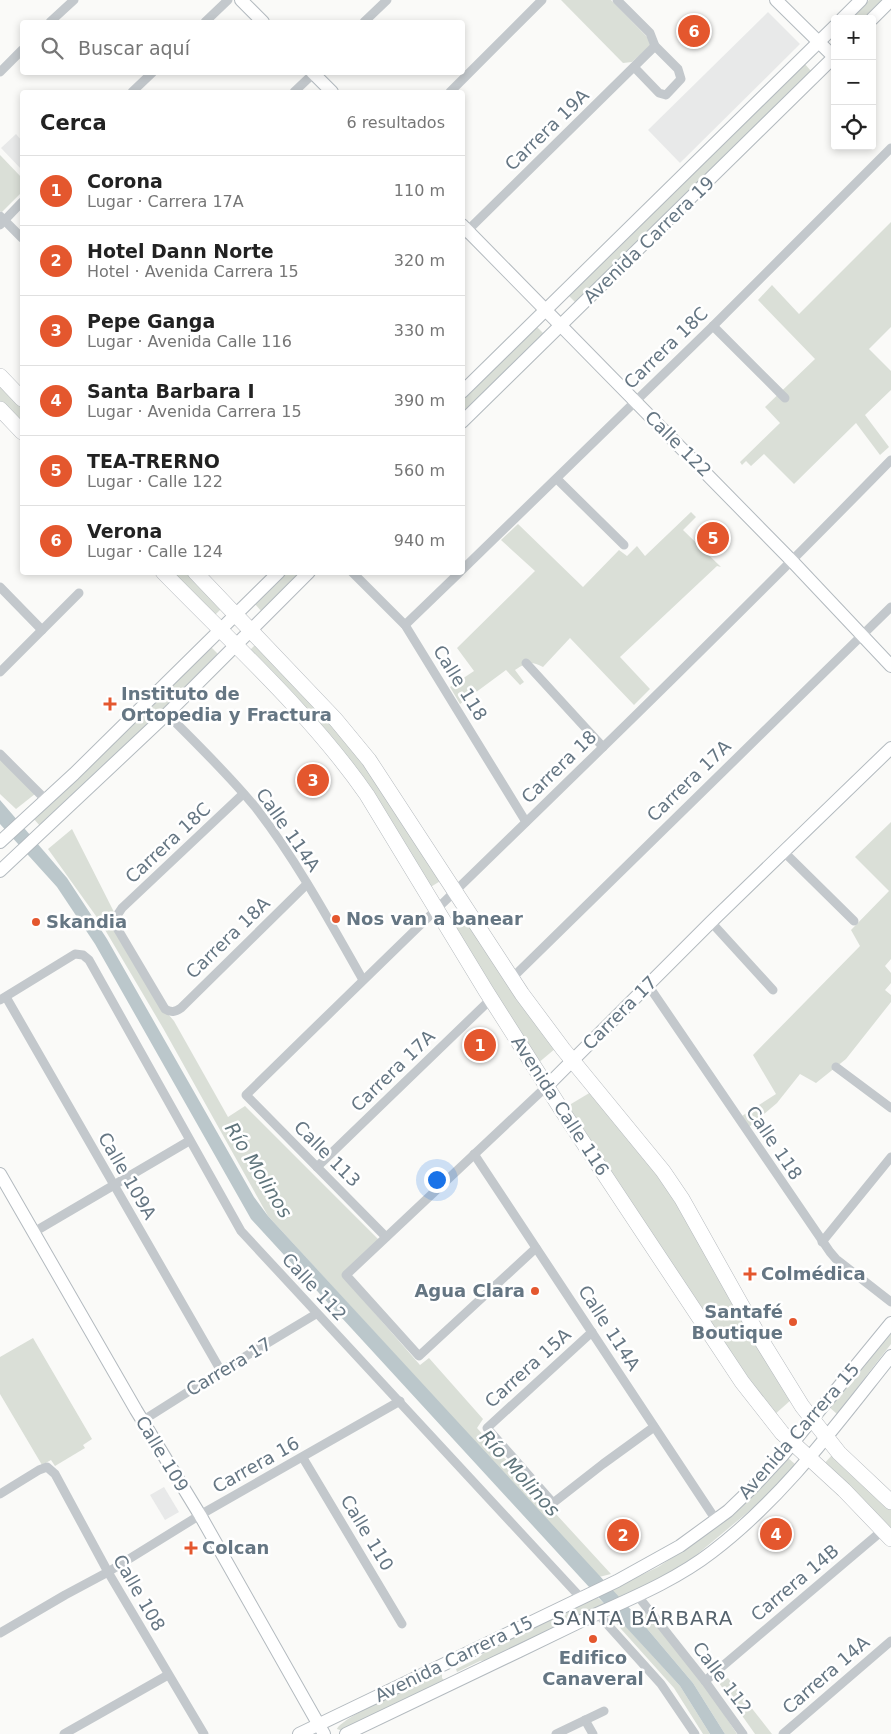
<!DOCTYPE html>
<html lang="es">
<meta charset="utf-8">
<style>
:root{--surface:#fff;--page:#f6f6f6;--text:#222;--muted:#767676;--line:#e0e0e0;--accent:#e4572e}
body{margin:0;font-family:"DejaVu Sans",sans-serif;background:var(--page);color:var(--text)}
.controls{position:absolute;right:15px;top:15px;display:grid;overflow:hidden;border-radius:5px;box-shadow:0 2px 8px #0003}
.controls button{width:45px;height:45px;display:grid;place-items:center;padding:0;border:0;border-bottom:1px solid var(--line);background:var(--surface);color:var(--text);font:25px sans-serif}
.you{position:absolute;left:436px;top:1179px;width:18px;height:18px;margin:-12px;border:4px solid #fff;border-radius:50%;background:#1a73e8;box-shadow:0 0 0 8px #1a73e833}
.badge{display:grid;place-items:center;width:32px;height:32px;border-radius:50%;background:var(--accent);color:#fff;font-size:16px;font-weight:700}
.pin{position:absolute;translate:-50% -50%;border:2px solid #fff;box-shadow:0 1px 5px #0006}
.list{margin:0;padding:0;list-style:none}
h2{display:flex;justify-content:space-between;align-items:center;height:65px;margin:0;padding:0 20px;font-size:21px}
h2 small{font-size:16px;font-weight:400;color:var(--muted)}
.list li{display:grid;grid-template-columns:32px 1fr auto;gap:15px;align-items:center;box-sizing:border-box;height:70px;padding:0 20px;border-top:1px solid var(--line)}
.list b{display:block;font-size:19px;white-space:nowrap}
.list p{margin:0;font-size:16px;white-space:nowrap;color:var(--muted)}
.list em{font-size:16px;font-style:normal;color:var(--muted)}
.icon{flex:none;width:28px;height:28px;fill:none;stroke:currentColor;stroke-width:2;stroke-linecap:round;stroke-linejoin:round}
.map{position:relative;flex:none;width:891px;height:1734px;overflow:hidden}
.search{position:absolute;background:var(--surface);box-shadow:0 2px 8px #0003;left:20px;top:20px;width:445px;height:55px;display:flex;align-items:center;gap:12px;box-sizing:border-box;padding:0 18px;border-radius:5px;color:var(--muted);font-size:19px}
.panel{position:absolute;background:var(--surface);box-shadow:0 2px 8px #0003;left:20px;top:90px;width:445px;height:485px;border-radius:5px}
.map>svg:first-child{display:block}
</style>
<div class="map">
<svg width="891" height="1734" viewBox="0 0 891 1734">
<rect width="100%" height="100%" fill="#fafaf8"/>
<g fill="#e8e9e9">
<polygon points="768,12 800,44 680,163 648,130"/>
<polygon points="16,134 22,141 22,170 1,148"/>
<polygon points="164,1487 179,1512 165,1520 150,1495"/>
</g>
<g fill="#dadfd7">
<polygon points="561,0 611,0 653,43 632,62 623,63"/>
<polygon points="869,0 883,0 864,19 850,19"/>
<polygon points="804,63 811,71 576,303 568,295"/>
<polygon points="0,155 22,178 22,192 2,212 0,211"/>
<polygon points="891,222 891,327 869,349 891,371 891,390 865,415 889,447 880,455 856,423 794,484 764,454 751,466 746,461 742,465 740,462 780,423 765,407 815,359 758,300 772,285 799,314"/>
<polygon points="536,326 544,334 463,416 463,400"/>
<polygon points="0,383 22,405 22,425 0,403"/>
<path d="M691,512L696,517L683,530L721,567L717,566L620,657L650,689L634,705L570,638L543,667C530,660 526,663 515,670L524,682L520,685L506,670L460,704L450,687L474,671L457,648L535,571L501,540L518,524L583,587L619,550L627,556L637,546L645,556Z"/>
<polygon points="169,573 189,573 223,607 214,616"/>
<polygon points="286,573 302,573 262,612 255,604"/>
<polygon points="257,643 357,751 442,880 429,888 399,838 248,652"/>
<polygon points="210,646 220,656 41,827 33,818"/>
<polygon points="0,758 35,794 16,809 0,794"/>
<polygon points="891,822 891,959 885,966 891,973 891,983 885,990 891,995 891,1002 846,1059 816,1083 800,1074 777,1103 749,1127 742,1116 776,1094 753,1055 860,946 851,930 889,891 855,857"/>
<polygon points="72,829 115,914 112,926 163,1008 174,1021 228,1117 245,1106 379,1240 344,1278 420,1365 429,1358 483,1419 477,1428 611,1574 599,1577 268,1216 163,1028 101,923 48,849"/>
<polygon points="463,913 556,1048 537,1064 448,923"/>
<polygon points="591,1092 662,1177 792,1399 773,1416 566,1107"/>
<polygon points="891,1330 891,1344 837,1414 828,1406"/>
<polygon points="33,1338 92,1439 83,1445 85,1448 55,1466 51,1460 42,1465 0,1394 0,1357"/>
<polygon points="833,1454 891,1509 891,1531 823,1465"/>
<polygon points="787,1457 796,1465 766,1497 688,1562 620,1599 611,1590 658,1567 682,1551"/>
<polygon points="597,1597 605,1604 489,1660 480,1661 457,1672 456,1669 478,1658 487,1650"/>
<polygon points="642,1609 700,1678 737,1734 725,1734 693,1683 633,1612"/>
<polygon points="618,1618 680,1686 710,1734 703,1734 674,1688 613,1620"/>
<path d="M705,1654L716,1665C708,1667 704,1664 700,1658Z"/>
<path d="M442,1671V1678L444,1680L343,1731L337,1729C343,1716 424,1680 442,1671Z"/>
<polygon points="728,1678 772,1734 755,1734 719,1683"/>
</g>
<polygon fill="#bbc7cb" points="0,800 67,878 107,939 254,1197 268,1216 633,1612 693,1683 725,1734 710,1734 680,1686 251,1219 95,944 57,887 0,824"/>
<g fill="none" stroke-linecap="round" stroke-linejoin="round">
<g stroke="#b3babf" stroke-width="14">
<g id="secondary">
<polyline points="241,0 263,22"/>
<polyline points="776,0 834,57"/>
<polyline points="842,19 861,0"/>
<polyline points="872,19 891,0"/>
<polyline points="312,72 332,92"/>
<polyline points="462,225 792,561 891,666"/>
<polyline points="462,392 835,26"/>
<polyline points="462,422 835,56"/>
<polyline points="0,842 74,774 279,572"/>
<polyline points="0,871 167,714 309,572"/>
<polyline points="547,1086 711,922 891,748"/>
<polyline points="0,1174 136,1410 200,1515 324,1734"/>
<polyline points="299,1734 617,1581 680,1546 728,1511 754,1486 782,1456 891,1323"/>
<path d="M346,1734C423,1697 499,1661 575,1624C622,1602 672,1583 712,1552C783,1498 836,1425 891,1356"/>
</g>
</g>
<g stroke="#b5babe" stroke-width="16">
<g id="primary">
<polyline points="0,376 22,399"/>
<polyline points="0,409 22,432"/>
<path d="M163,572C232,643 311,714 367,795L486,991L563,1112L742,1382L782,1433L844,1490L891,1539"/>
<polyline points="195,572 336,720 369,760 522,994 563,1049 663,1171 682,1199 760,1338 802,1406 839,1453 891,1502"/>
</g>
</g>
<g stroke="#c3c8cc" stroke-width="9">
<polyline points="617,0 650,33 655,46 678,69 681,79 666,95 659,93 634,67"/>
<polyline points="50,22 74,0"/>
<polyline points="205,22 228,0"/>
<polyline points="364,22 387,0"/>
<polyline points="0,72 22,50"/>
<polyline points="132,92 153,72"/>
<polyline points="294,92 315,72"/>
<polyline points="450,92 542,0"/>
<polyline points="0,216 22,238"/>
<polyline points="0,225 22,202"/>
<polyline points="462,236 655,46"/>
<polyline points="713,326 785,398"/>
<polyline points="557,479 624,545"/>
<polyline points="462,570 713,326 891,148"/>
<polyline points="352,572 405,625 526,822"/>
<polyline points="0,587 42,630"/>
<polyline points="405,625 460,572"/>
<polyline points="526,663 603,747"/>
<polyline points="0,672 79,593"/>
<path d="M167,714C197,744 229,775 256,808C297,861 330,922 363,980"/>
<polyline points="0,754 46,800"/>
<path d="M243,794L122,908L116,917L117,928L165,1009C171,1013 175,1012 181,1008L307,884"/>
<polyline points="784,852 854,921"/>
<polyline points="711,922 773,990"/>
<polyline points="511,979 891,607"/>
<polyline points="648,985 830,1252 836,1259 891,1302"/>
<polyline points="6,997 221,1371"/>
<polyline points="0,1000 75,954 83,955 89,960 241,1231 581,1598"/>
<polyline points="836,1067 891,1108"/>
<polyline points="474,1154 716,1520"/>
<polyline points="317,1167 491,999"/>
<polyline points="34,1232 189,1141"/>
<path d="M386,1237L246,1095C461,884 680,676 891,460"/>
<polyline points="822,1242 891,1157"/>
<polyline points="536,1248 419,1356 346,1275 547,1086"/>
<polyline points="592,1332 487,1428 553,1503 603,1464 654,1427"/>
<polyline points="142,1421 221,1371 316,1314"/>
<polyline points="303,1458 402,1624"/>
<polyline points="0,1494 39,1470 47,1467 55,1474 108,1572 204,1734"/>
<polyline points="637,1595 705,1681 743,1734"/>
<polyline points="598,1614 661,1684 695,1734"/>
<polyline points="0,1633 65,1595 108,1572 200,1515 400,1401"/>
<polyline points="705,1681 883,1530"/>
<polyline points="585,1720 593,1734"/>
<polyline points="64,1734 168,1675"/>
<polyline points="556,1734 604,1711"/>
<polyline points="783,1734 891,1641"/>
</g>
<use href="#secondary" stroke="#fff" stroke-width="12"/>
<use href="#primary" stroke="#fff" stroke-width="15"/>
</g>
<g fill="#e4572e" stroke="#fff" stroke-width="2">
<path d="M107.5 696.5h5v5h5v5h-5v5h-5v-5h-5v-5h5z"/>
<circle cx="336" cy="919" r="5"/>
<circle cx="36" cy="922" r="5"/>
<path d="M747.5 1266.5h5v5h5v5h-5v5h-5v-5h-5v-5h5z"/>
<circle cx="535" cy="1291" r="5"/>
<circle cx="793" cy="1322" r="5"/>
<path d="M188.5 1540.5h5v5h5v5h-5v5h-5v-5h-5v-5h5z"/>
<circle cx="593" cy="1639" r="5"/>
</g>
<g text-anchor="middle" stroke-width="5" stroke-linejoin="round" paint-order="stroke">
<g font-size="18" fill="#657683" stroke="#fff">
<text transform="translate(547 130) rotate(-44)" y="6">Carrera 19A</text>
<text transform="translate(649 240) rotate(-44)" y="6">Avenida Carrera 19</text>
<text transform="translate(666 348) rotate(-44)" y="6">Carrera 18C</text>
<text transform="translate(678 444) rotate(45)" y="6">Calle 122</text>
<text transform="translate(460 683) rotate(58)" y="6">Calle 118</text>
<text transform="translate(559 767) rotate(-44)" y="6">Carrera 18</text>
<text transform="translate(689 781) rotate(-44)" y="6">Carrera 17A</text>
<text transform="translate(288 830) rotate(55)" y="6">Calle 114A</text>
<text transform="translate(168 843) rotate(-43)" y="6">Carrera 18C</text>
<text transform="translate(228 938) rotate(-44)" y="6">Carrera 18A</text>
<text transform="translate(620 1013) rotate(-45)" y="6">Carrera 17</text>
<text transform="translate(393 1071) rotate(-44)" y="6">Carrera 17A</text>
<text transform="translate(560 1106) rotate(57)" y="6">Avenida Calle 116</text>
<text transform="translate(774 1143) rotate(56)" y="6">Calle 118</text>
<text transform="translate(327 1154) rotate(45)" y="6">Calle 113</text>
<text transform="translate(127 1176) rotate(60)" y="6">Calle 109A</text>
<text transform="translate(314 1287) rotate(47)" y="6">Calle 112</text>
<text transform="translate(609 1328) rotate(57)" y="6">Calle 114A</text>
<text transform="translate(229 1367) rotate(-31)" y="6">Carrera 17</text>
<text transform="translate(528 1368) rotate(-42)" y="6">Carrera 15A</text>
<text transform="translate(799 1431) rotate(-49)" y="6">Avenida Carrera 15</text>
<text transform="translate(162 1454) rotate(59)" y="6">Calle 109</text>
<text transform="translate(256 1465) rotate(-29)" y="6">Carrera 16</text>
<text transform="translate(367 1533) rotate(59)" y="6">Calle 110</text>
<text transform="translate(795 1583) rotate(-40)" y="6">Carrera 14B</text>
<text transform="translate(139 1593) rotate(60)" y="6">Calle 108</text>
<text transform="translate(454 1659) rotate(-26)" y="6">Avenida Carrera 15</text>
<text transform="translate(826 1675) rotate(-41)" y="6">Carrera 14A</text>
<text transform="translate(722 1678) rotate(53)" y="6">Calle 112</text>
</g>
<g font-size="18" font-weight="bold" fill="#657683" stroke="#fff" text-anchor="start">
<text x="121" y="700">Instituto de<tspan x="121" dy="21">Ortopedia y Fractura</tspan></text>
<text x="346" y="925">Nos van a banear</text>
<text x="46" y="928">Skandia</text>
<text x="761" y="1280">Colmédica</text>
<text x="525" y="1297" text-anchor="end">Agua Clara</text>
<text x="783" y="1318" text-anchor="end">Santafé<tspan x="783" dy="21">Boutique</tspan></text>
<text x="202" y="1554">Colcan</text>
<text x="593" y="1664" text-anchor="middle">Edifico<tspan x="593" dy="21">Canaveral</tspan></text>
</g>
<g font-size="19" font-style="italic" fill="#60757c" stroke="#fff">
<text transform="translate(259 1170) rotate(58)" y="7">Río Molinos</text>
<text transform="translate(520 1473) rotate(48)" y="7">Río Molinos</text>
</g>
<g font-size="20" letter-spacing="1" fill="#57646e" stroke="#fff">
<text x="643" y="1625">SANTA BÁRBARA</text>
</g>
</g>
</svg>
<div class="controls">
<button>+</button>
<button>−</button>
<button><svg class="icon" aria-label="locate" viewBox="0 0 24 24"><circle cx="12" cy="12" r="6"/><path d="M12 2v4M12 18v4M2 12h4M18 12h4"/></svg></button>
</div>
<div class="you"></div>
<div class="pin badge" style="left:480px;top:1045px">1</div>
<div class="pin badge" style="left:623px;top:1535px">2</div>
<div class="pin badge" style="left:313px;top:780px">3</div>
<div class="pin badge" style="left:776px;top:1534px">4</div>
<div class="pin badge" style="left:713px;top:538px">5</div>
<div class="pin badge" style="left:694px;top:31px">6</div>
<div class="search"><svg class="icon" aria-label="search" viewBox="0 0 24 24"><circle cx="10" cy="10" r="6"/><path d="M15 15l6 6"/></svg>Buscar aquí</div>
<section class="panel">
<h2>Cerca<small>6 resultados</small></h2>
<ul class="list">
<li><span class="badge">1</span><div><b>Corona</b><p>Lugar · Carrera 17A</p></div><em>110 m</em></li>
<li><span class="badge">2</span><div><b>Hotel Dann Norte</b><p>Hotel · Avenida Carrera 15</p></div><em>320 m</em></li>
<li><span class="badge">3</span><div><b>Pepe Ganga</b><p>Lugar · Avenida Calle 116</p></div><em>330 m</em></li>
<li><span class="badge">4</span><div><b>Santa Barbara I</b><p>Lugar · Avenida Carrera 15</p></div><em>390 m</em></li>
<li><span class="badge">5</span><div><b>TEA-TRERNO</b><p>Lugar · Calle 122</p></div><em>560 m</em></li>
<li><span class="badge">6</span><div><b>Verona</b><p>Lugar · Calle 124</p></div><em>940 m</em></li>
</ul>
</section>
</div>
